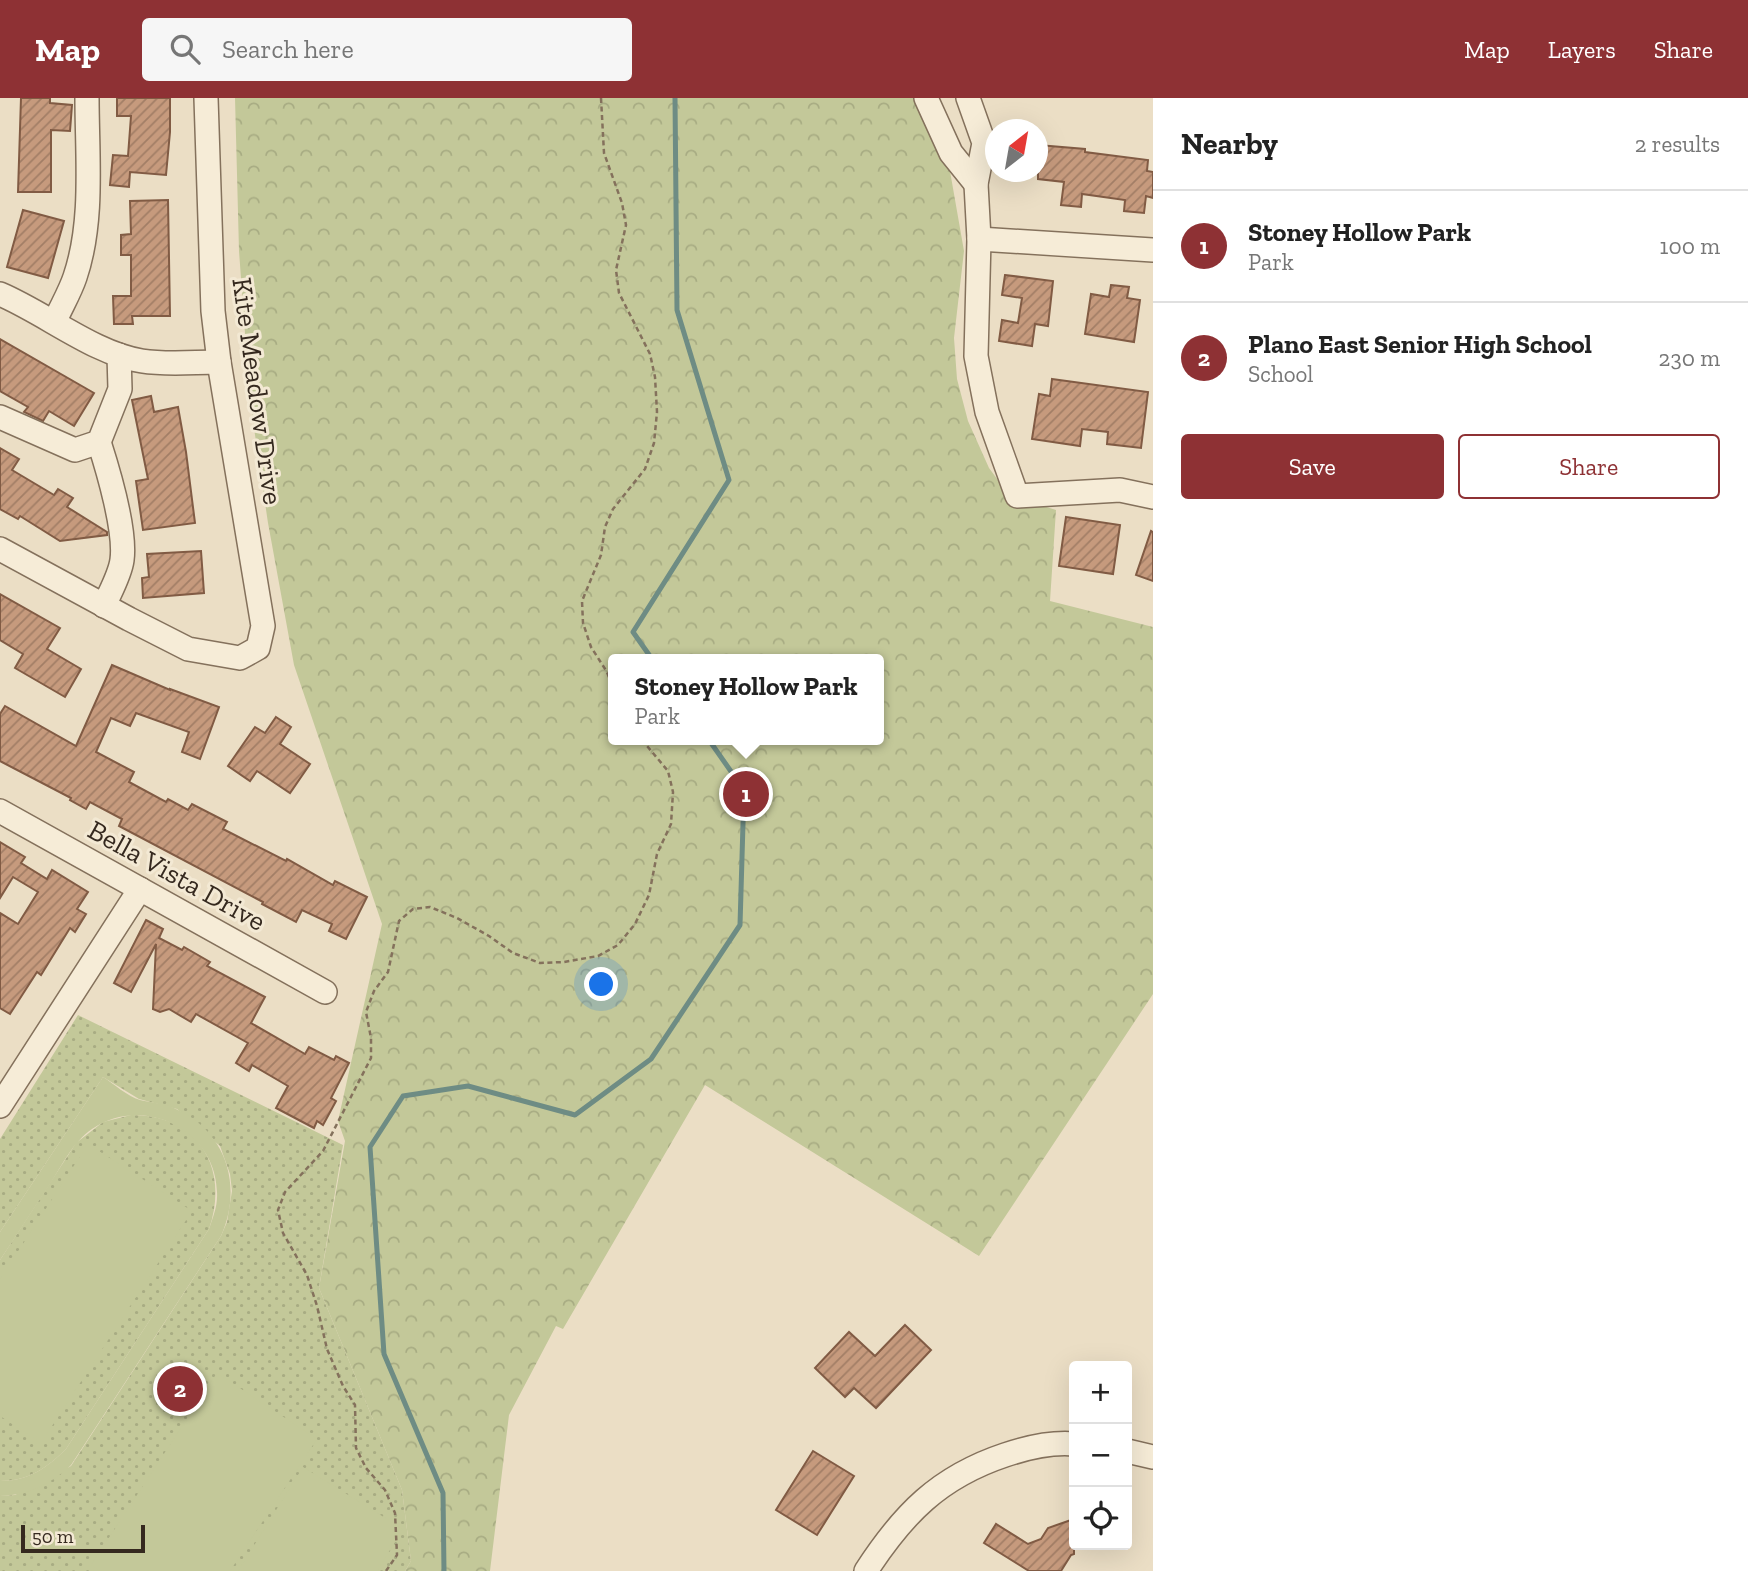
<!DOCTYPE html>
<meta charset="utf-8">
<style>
:root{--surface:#fff;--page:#f6f6f6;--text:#222;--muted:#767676;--line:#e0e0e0;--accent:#8e3134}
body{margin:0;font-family:"Zilla Slab",serif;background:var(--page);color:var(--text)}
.controls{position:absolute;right:21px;bottom:21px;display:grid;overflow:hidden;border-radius:7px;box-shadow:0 7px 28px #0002}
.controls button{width:63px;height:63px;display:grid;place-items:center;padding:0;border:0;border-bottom:2px solid var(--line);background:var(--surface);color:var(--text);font:35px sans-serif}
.compass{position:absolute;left:985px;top:21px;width:63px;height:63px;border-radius:50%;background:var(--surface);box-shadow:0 7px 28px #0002;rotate:31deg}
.scale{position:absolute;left:21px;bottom:18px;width:124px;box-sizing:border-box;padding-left:7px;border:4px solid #35291f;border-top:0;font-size:19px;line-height:24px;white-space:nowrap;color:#35291f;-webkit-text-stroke:5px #f3e9d4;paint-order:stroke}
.you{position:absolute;left:602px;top:887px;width:24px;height:24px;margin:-18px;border:5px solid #fff;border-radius:50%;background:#1a73e8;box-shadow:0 0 0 10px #1a73e833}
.badge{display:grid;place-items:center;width:46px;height:46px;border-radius:50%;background:var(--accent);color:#fff;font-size:23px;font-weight:700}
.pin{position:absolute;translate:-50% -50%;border:4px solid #fff;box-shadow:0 2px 7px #0006}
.popup{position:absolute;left:608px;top:556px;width:276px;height:91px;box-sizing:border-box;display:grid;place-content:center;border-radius:7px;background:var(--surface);filter:drop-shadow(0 2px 5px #0005);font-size:23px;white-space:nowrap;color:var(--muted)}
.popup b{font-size:26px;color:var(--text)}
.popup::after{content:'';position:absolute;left:50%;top:100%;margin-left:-14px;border:14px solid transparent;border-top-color:var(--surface)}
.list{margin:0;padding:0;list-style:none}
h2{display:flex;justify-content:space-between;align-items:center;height:91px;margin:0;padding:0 28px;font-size:30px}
h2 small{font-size:23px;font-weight:400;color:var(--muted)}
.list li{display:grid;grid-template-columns:46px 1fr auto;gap:21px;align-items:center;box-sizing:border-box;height:112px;padding:0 28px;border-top:2px solid var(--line)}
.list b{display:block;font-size:26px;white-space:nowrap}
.list p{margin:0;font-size:23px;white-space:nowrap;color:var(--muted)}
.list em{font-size:23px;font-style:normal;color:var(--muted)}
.actions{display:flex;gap:14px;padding:21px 28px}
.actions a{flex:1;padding:16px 0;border:2px solid var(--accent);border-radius:7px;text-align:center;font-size:24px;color:var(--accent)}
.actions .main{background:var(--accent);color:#fff}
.icon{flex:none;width:38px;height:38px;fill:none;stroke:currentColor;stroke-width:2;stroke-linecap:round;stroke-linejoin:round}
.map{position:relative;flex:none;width:1153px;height:1473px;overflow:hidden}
header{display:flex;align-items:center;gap:42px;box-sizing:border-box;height:98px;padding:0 35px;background:var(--accent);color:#fff}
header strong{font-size:33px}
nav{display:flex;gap:38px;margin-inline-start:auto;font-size:24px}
.search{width:490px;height:63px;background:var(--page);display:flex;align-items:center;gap:18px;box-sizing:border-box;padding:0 24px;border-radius:7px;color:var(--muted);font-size:26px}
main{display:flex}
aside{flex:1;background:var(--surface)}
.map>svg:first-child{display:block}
</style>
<header>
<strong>Map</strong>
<div class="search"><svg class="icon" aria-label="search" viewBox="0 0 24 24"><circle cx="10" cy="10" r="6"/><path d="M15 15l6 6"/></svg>Search here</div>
<nav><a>Map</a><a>Layers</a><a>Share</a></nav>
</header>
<main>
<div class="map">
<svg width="1153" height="1473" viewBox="0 0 1153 1473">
<defs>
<pattern id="grass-dots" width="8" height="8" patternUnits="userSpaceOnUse" patternTransform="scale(1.75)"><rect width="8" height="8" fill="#c3c899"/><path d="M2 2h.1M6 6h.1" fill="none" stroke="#a8ac83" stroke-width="1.8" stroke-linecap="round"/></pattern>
<pattern id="forest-crowns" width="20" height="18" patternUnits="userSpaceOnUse" patternTransform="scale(1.75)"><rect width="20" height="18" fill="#c3c899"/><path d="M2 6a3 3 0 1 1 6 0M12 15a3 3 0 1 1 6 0" fill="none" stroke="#a8ac83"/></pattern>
<pattern id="building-hatch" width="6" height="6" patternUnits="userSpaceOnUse" patternTransform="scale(1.75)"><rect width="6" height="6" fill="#c69a7d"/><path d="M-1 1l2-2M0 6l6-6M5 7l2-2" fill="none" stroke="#a27e66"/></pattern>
</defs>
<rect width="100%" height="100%" fill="#ebdec5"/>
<g fill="url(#grass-dots)">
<polygon points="78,917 343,1047 319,1190 402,1392 411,1463 405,1473 0,1473 0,1398 15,1397 71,1368 221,1138 227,1124 232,1093 230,1076 220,1048 177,1011 139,1001 103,979 0,1134 0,1041"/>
<path d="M131,1017C198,1016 230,1070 209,1131L66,1351C47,1370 28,1383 0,1383V1162L76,1045L103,1024Z"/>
</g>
<path fill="url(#forest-crowns)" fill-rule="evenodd" d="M235,0H918L947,56L964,153L954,240L957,281L968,323L989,370L1009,397L1056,412L1050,503L1153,529V896L979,1158L705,987L563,1231L556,1228L509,1317L490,1473H405L411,1463L402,1392L319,1190L345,1043L338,1023L382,826L294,567L268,425L250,303L239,153ZM613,561H879V642H613Z"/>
<g fill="#c3c899">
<path d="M103,979C114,986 127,998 140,1002C152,1005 164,1005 176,1011C227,1034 243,1089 221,1138L71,1367C50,1387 28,1397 0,1398V1383C28,1383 47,1370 66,1351L209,1131C213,1119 218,1107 217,1094C216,1032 143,996 92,1031C73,1044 62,1067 50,1086C33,1111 17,1137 0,1162V1134Z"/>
<polygon points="88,1046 192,1113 41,1345 0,1318 0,1181"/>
<polygon points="217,1275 317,1341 230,1473 100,1473 91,1467"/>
<polygon points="303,1369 403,1431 377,1473 238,1473"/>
</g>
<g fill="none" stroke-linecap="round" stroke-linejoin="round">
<g stroke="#6e8c84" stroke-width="5">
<polyline points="652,561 633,534 729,382 677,212 675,0"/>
<polyline points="444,1473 443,1395 384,1256 370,1049 403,998 468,988 575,1017 651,961 740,827 744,692 709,642"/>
</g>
</g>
<g fill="url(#building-hatch)" stroke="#815b44" stroke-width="2">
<polygon points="21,0 50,0 50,5 72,7 70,33 51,32 51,94 18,94"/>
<polygon points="117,0 170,0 170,34 166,77 130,74 129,89 110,87 113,57 128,58 131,18 117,18"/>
<polygon points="1038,47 1085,51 1085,54 1148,62 1147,73 1153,74 1153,100 1146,98 1144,115 1124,113 1125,102 1082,96 1081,109 1061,107 1064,84 1038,81"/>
<polygon points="168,102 170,218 132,218 133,226 114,226 113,198 131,198 131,157 121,157 121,137 131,136 130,103"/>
<polygon points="23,112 64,123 48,180 7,169"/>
<polygon points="1005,177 1053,183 1048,228 1035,226 1032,248 999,243 1002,222 1018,225 1022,200 1002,197"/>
<polygon points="1111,187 1129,189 1127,200 1140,202 1134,244 1085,236 1091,196 1109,199"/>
<polygon points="0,241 94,295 74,328 49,313 43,323 24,314 28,309 0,293"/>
<polygon points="1052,281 1148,294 1141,350 1107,346 1108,334 1082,331 1080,348 1032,341 1039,296 1050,298"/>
<polygon points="151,298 154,314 178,309 186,354 195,425 143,432 136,383 148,381 132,302"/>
<polygon points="0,350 19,361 12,372 54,397 58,391 73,400 67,409 107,434 107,437 60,443 20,418 18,421 0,411"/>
<polygon points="1066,419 1120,427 1113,476 1059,468"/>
<polygon points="1151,433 1153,434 1153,483 1136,477"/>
<polygon points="201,453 204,495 143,500 142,480 149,479 147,456"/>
<polygon points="0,496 60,530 47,551 81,571 65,599 15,570 23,556 0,542"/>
<polygon points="112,567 170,592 170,591 219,609 200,661 182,654 189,634 136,615 130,628 111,620 96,654 134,674 129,684 166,704 168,701 188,712 192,706 227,724 223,731 286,763 287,761 333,787 335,783 367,799 346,841 329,833 332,826 302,812 296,824 262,806 263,804 119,728 122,721 90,704 86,711 70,702 71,700 0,663 0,616 5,608 76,648"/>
<polygon points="276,619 291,629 280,646 310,666 290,695 257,673 250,683 228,668 255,629 265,635"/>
<polygon points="0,744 25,759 21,765 47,781 52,772 88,794 77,811 86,816 75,834 70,830 41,877 37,874 10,916 0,910 0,815 18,826 38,794 13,779 0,800"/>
<polygon points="146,822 163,831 159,840 182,852 184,849 210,864 207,868 265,899 251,925 305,956 309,949 334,962 336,958 349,965 331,1000 336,1003 323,1027 317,1023 314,1030 276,1010 288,988 252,967 249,973 236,965 248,945 196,916 191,924 169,911 160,914 153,911 156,846 131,894 114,885"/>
<polygon points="905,1227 931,1252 876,1310 854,1290 845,1299 815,1270 849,1234 875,1258"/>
<polygon points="813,1353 854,1378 817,1437 776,1412"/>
<polygon points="1074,1421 1074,1456 1071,1457 1061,1473 1029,1473 984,1445 996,1426 1028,1446 1041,1441 1048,1430"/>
</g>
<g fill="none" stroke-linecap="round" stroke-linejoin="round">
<g stroke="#84715c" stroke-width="26">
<g id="minor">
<polyline points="926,0 951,55 976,86"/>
<polyline points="968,0 984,45 976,86 979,141 976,258 987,314 1017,398 1120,392 1153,399"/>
<polyline points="979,141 1153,152"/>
<path d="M0,196C45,215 95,256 142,263C167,267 194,264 219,264"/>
<path d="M55,223C61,209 70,194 75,179C94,123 87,58 87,0"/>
<polyline points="0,319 75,352 99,344 120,291 119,257"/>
<path d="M99,344C108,372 126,433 122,462C120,477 110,494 104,508"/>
<polyline points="0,451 129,521 188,551 240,560 258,550 263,528 219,264 213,213 206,0"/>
<polyline points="0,713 325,894"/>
<polyline points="0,1008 140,791"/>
<polyline points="1127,1353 1153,1359"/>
<path d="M866,1473C903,1416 939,1379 1005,1357C1026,1350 1051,1344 1074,1346"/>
</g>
</g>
<g stroke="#84715c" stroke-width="2.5" stroke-dasharray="5 3.5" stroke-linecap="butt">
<polyline points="601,0 604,55 622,105 626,127 616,172 619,195 650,256 655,279 657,314 654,345 645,371 613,411 605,429 601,457 582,503 583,525 591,549 607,574 613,590"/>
<polyline points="386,1473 397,1457 395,1415 385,1392 366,1370 356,1350 355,1307 343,1288 327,1251 317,1208 307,1177 283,1135 278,1112 285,1094 323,1053 371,960 371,940 366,914 374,893 388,874 399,823 413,811 430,809 457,820 489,838 513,855 540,865 564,864 598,858 618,847 635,826 649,797 657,756 671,726 673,694 668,673 642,642"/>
</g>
<use href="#minor" stroke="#f6ecd7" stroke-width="23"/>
</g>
<g text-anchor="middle" stroke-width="6" stroke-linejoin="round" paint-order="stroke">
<g font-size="28" fill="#35291f" stroke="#f3e9d4">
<text transform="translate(258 293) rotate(82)" y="10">Kite Meadow Drive</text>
<text transform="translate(177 777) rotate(29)" y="10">Bella Vista Drive</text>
</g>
</g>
</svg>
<div class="controls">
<button>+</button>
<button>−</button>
<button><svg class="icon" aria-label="locate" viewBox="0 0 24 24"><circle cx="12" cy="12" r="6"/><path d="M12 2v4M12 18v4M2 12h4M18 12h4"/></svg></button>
</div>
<svg class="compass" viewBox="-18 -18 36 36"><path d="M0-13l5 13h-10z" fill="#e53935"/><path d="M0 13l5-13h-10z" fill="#767676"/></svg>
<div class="scale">50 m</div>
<div class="you"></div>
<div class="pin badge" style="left:746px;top:696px">1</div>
<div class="popup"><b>Stoney Hollow Park</b>Park</div>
<div class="pin badge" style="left:180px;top:1291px">2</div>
</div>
<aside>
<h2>Nearby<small>2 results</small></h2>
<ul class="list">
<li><span class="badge">1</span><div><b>Stoney Hollow Park</b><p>Park</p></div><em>100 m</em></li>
<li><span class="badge">2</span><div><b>Plano East Senior High School</b><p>School</p></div><em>230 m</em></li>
</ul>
<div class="actions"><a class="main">Save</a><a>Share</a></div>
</aside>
</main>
